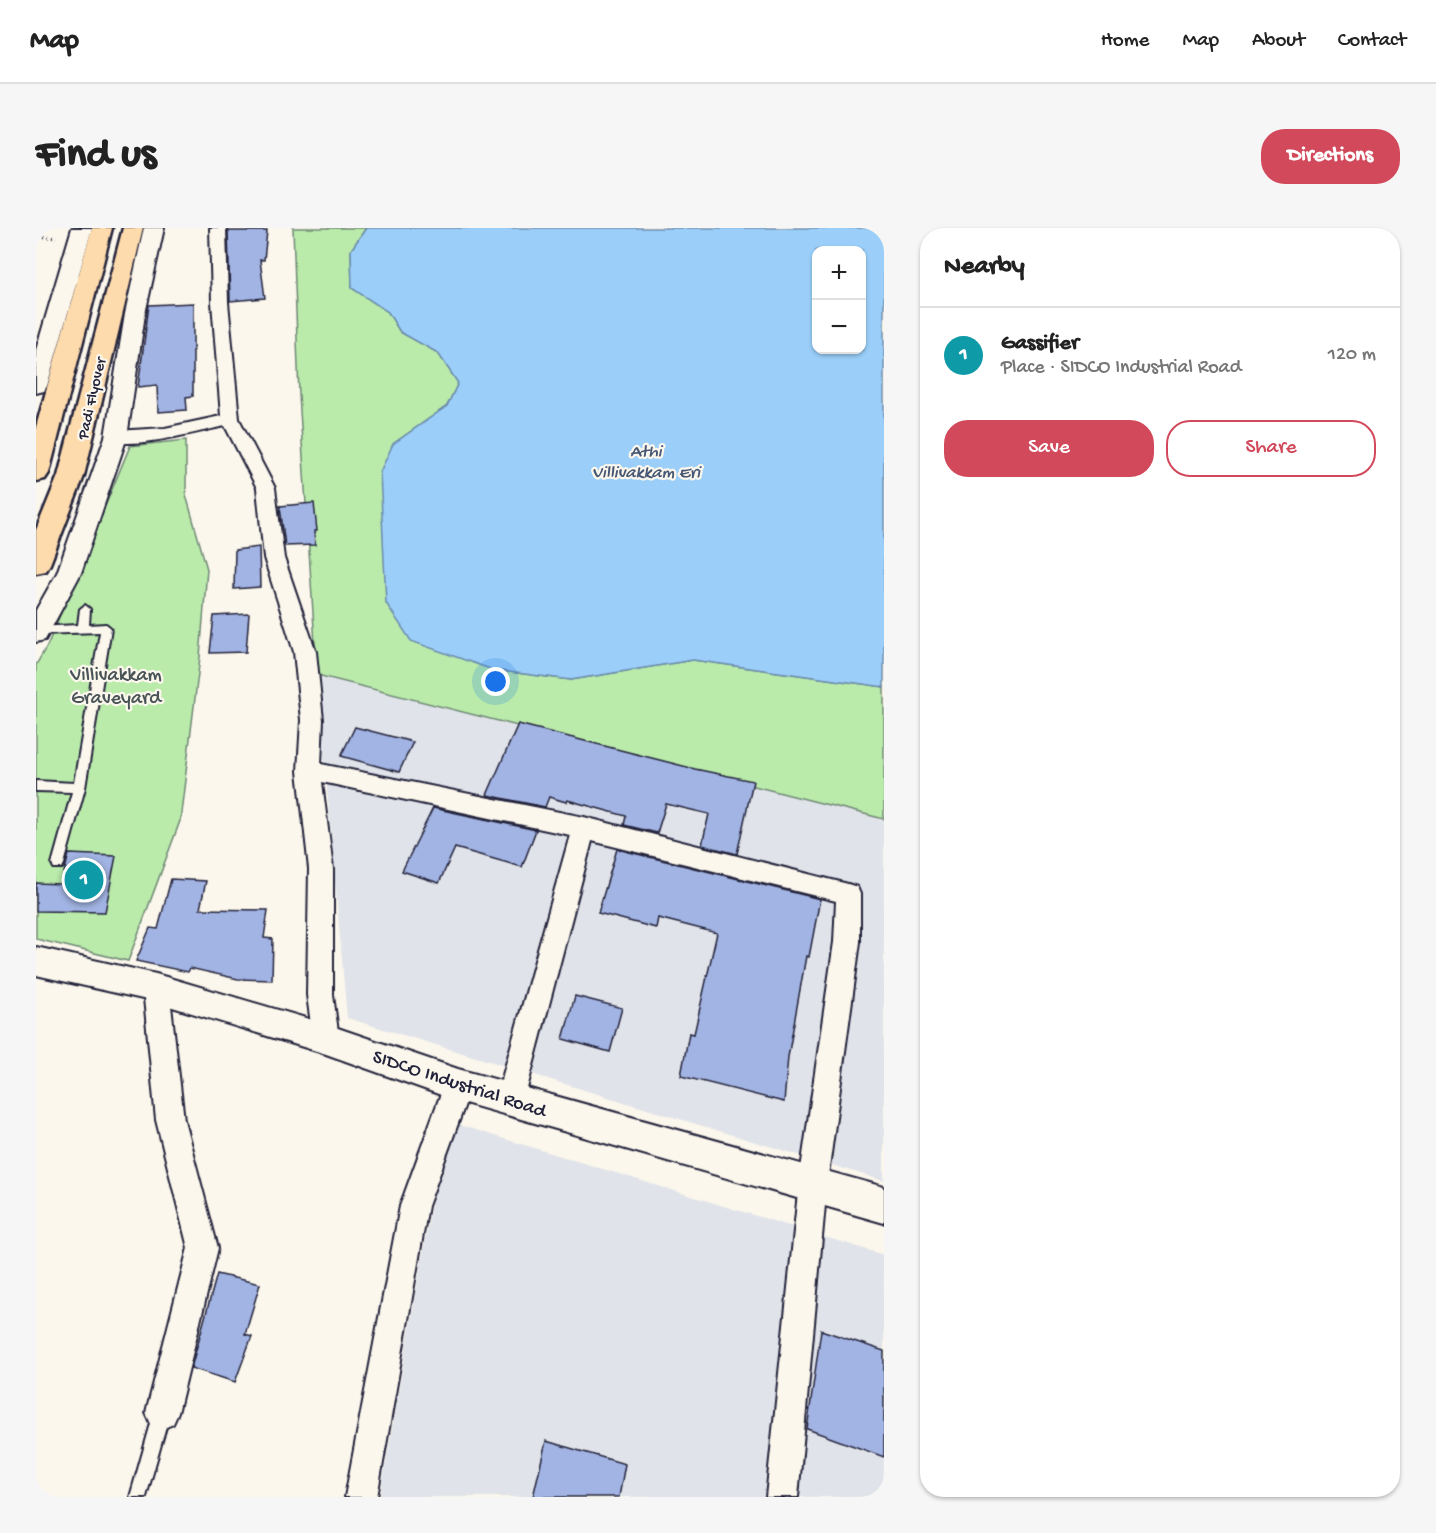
<!DOCTYPE html>
<meta charset="utf-8">
<style>
:root{--surface:#fff;--page:#f6f6f6;--text:#222;--muted:#767676;--line:#e0e0e0;--accent:#d1495b}
body{margin:0;font-family:"Gochi Hand",sans-serif;background:var(--page);color:var(--text)}
.controls{position:absolute;right:18px;top:18px;display:grid;overflow:hidden;border-radius:12px;box-shadow:0 2px 4px #0004}
.controls button{width:54px;height:54px;display:grid;place-items:center;padding:0;border:0;border-bottom:2px solid var(--line);background:var(--surface);color:var(--text);font:30px sans-serif}
.you{position:absolute;left:460px;top:454px;width:21px;height:21px;margin:-15px;border:4px solid #fff;border-radius:50%;background:#1a73e8;box-shadow:0 0 0 9px #1a73e833}
.badge{display:grid;place-items:center;width:39px;height:39px;border-radius:50%;background:var(--accent);color:#fff;font-size:20px;font-weight:700}
.pin{position:absolute;translate:-50% -50%;border:3px solid #fff;box-shadow:0 2px 6px #0006}
.list{margin:0;padding:0;list-style:none}
h2{display:flex;justify-content:space-between;align-items:center;height:78px;margin:0;padding:0 24px;font-size:26px}
h2 small{font-size:20px;font-weight:400;color:var(--muted)}
.list li{display:grid;grid-template-columns:39px 1fr auto;gap:18px;align-items:center;box-sizing:border-box;height:96px;padding:0 24px;border-top:2px solid var(--line)}
.list b{display:block;font-size:22px;white-space:nowrap}
.list p{margin:0;font-size:20px;white-space:nowrap;color:var(--muted)}
.list em{font-size:20px;font-style:normal;color:var(--muted)}
.actions{display:flex;gap:12px;padding:18px 24px}
.actions a{flex:1;padding:14px 0;border:2px solid var(--accent);border-radius:24px;text-align:center;font-size:21px;color:var(--accent)}
.actions .main{background:var(--accent);color:#fff}
.map{position:relative;flex:none;width:848px;height:1269px;overflow:hidden;border-radius:24px}
header{display:flex;align-items:center;gap:36px;box-sizing:border-box;height:84px;padding:0 30px;background:var(--surface);border-bottom:2px solid var(--line)}
header strong{font-size:28px}
nav{display:flex;gap:33px;margin-inline-start:auto;font-size:21px}
.intro{display:flex;align-items:center;justify-content:space-between;box-sizing:border-box;height:144px;padding:0 36px}
h1{margin:0;font-size:42px}
.button{padding:15px 27px;border-radius:24px;background:var(--accent);color:#fff;font-size:21px;font-weight:700}
main{display:flex;gap:36px;padding:0 36px}
aside{flex:1;background:var(--surface);border-radius:24px;box-shadow:0 2px 4px #0004}
.map>svg:first-child{display:block}
</style>
<header>
<strong>Map</strong>
<nav><a>Home</a><a>Map</a><a>About</a><a>Contact</a></nav>
</header>
<div class="intro"><h1>Find us</h1><a class="button">Directions</a></div>
<main>
<div class="map">
<svg width="848" height="1269" viewBox="0 0 848 1269">
<rect width="100%" height="100%" fill="#fbf7ec"/>
<filter id="ink" filterUnits="userSpaceOnUse"><feTurbulence type="fractalNoise" baseFrequency=".0167" numOctaves="2"/><feDisplacementMap in="SourceGraphic" scale="12" xChannelSelector="R" yChannelSelector="G"/><feConvolveMatrix kernelMatrix="1 2 1 2 8 2 1 2 1" color-interpolation-filters="sRGB"/></filter>
<g filter="url(#ink)">
<g fill="#e0e3e9">
<polygon points="281,447 848,591 848,953 311,790"/>
<polygon points="410,893 848,1027 848,1269 344,1269"/>
</g>
<g fill="#baebab" stroke="#6e8673" stroke-width="1.5">
<polygon points="257,0 330,0 315,22 316,60 352,84 364,104 402,125 422,155 411,178 357,216 457,442 535,452 657,432 848,459 848,591 281,447 263,167"/>
<polygon points="150,212 150,267 171,341 164,429 144,593 92,733 0,711 0,437 12,416 94,218"/>
</g>
<path fill="#9bcff9" stroke="#6b8aad" stroke-width="1.5" fill-rule="evenodd" d="M330,0H848V459L657,432L535,452L457,442L375,413L350,375L344,244L357,216L411,178L422,155L402,125L364,104L352,84L316,60L315,22ZM780,22H826V122H780Z"/>
<g fill="#a2b4e3" stroke="#22223b" stroke-width="1.5">
<polygon points="192,3 231,3 228,32 224,32 229,70 194,73"/>
<polygon points="157,75 157,168 150,169 151,182 122,184 121,157 102,159 113,77"/>
<polygon points="278,275 281,303 278,303 279,317 249,318 244,278"/>
<polygon points="223,319 224,359 198,361 199,322"/>
<polygon points="213,386 210,424 174,425 178,388"/>
<polygon points="482,496 659,541 717,553 701,626 666,617 673,586 630,576 621,605 588,597 590,588 531,572 530,574 513,569 509,579 451,567"/>
<polygon points="319,499 377,514 363,544 305,528"/>
<polygon points="397,580 500,602 486,639 419,620 403,655 366,643"/>
<polygon points="581,621 784,671 773,729 770,728 752,829 748,874 645,848 653,805 658,806 681,705 622,690 620,700 562,685"/>
<polygon points="33,626 80,628 69,684 0,683 0,655 25,656"/>
<polygon points="135,651 170,653 164,681 232,682 228,710 237,711 236,752 202,751 154,740 152,744 100,733 114,700 122,701"/>
<polygon points="539,768 586,780 574,824 527,811"/>
<polygon points="181,1046 224,1056 209,1106 216,1108 199,1154 155,1140"/>
<polygon points="785,1102 848,1123 848,1229 771,1201"/>
<polygon points="510,1213 589,1236 583,1269 497,1269"/>
</g>
<g fill="none" stroke-linecap="round" stroke-linejoin="round">
<g stroke="#22223b" stroke-width="4">
<g id="service">
<polygon points="49,377 54,381 53,397 70,396 75,400 49,560 28,636 26,640 18,640 16,636 36,564 0,563 0,553 38,555 64,404 3,406 0,405 0,399 42,397 44,381"/>
<polygon points="126,1177 132,1179 134,1185 110,1269 94,1269 118,1185 120,1179"/>
</g>
</g>
<g stroke="#22223b" stroke-width="4">
<g id="minor">
<path d="M174,0H190L192,74L203,191L239,260L248,330L280,424L287,492L285,536L548,589L812,656L821,659L824,666V714L791,955L762,1269H730L763,955L798,714L800,673L556,613L488,872L484,881L474,885L464,881L460,872L534,607L286,554L297,641V767L303,811L299,820L290,823L281,820L277,811L271,767L273,641L262,543L265,492L258,424L228,330L221,260L189,198C169,202 82,226 71,209L80,203L129,200L185,188L176,74Z"/>
<polygon points="120,749 129,752 133,760 148,892 182,1020 142,1185 137,1196 126,1201 115,1196 110,1185 152,1020 120,892 107,760 111,752"/>
<polygon points="422,844 432,848 436,857 392,978 341,1269 309,1269 364,978 408,857 412,848"/>
</g>
</g>
<g stroke="#22223b" stroke-width="4">
<g id="tertiary">
<polygon points="36,0 56,0 11,158 8,163 0,165 0,122"/>
<polygon points="108,0 128,0 109,86 91,209 45,345 9,412 0,414 0,382 21,345 69,209 89,86"/>
<polygon points="0,719 120,746 290,796 422,841 848,959 848,995 422,873 290,826 120,774 0,747"/>
</g>
</g>
<g stroke="#22223b" stroke-width="5">
<g id="primary">
<polygon points="56,0 76,0 13,245 9,251 0,253 0,199"/>
<polygon points="87,0 107,0 48,248 14,336 10,343 0,345 0,302 22,248"/>
</g>
</g>
<polyline stroke="#22223b" stroke-width="3" stroke-dasharray="1 3" stroke-linecap="butt" points="0,8 20,10"/>
<use href="#service" fill="#fbf7ec" fill-rule="evenodd"/>
<use href="#minor" fill="#fbf7ec" fill-rule="evenodd"/>
<use href="#tertiary" fill="#fbf7ec" fill-rule="evenodd"/>
<use href="#primary" fill="#fedbac" fill-rule="evenodd"/>
</g>
</g>
<g text-anchor="middle" stroke-width="4.5" stroke-linejoin="round" paint-order="stroke">
<g font-size="16" fill="#22223b" stroke="#fbf7ec">
<text transform="translate(54 170) rotate(-77)" y="6">Padi Flyover</text>
</g>
<g font-size="18" font-style="italic" fill="#465674" stroke="#fbf7ec">
<text x="610" y="228">Athi<tspan x="610" dy="21">Villivakkam Eri</tspan></text>
</g>
<g font-size="20" fill="#485457" stroke="#fbf7ec">
<text x="80" y="452">Villivakkam<tspan x="80" dy="23">Graveyard</tspan></text>
</g>
<g font-size="20" fill="#22223b" stroke="#fbf7ec">
<text transform="translate(424 854) rotate(18)" y="7">SIDCO Industrial Road</text>
</g>
</g>
</svg>
<div class="controls">
<button>+</button>
<button>−</button>
</div>
<div class="you"></div>
<div class="pin badge" style="left:48px;top:652px;background:#0f9aa8">1</div>
</div>
<aside>
<h2>Nearby<small></small></h2>
<ul class="list">
<li><span class="badge" style="background:#0f9aa8">1</span><div><b>Gassifier</b><p>Place · SIDCO Industrial Road</p></div><em>120 m</em></li>
</ul>
<div class="actions"><a class="main">Save</a><a>Share</a></div>
</aside>
</main>
